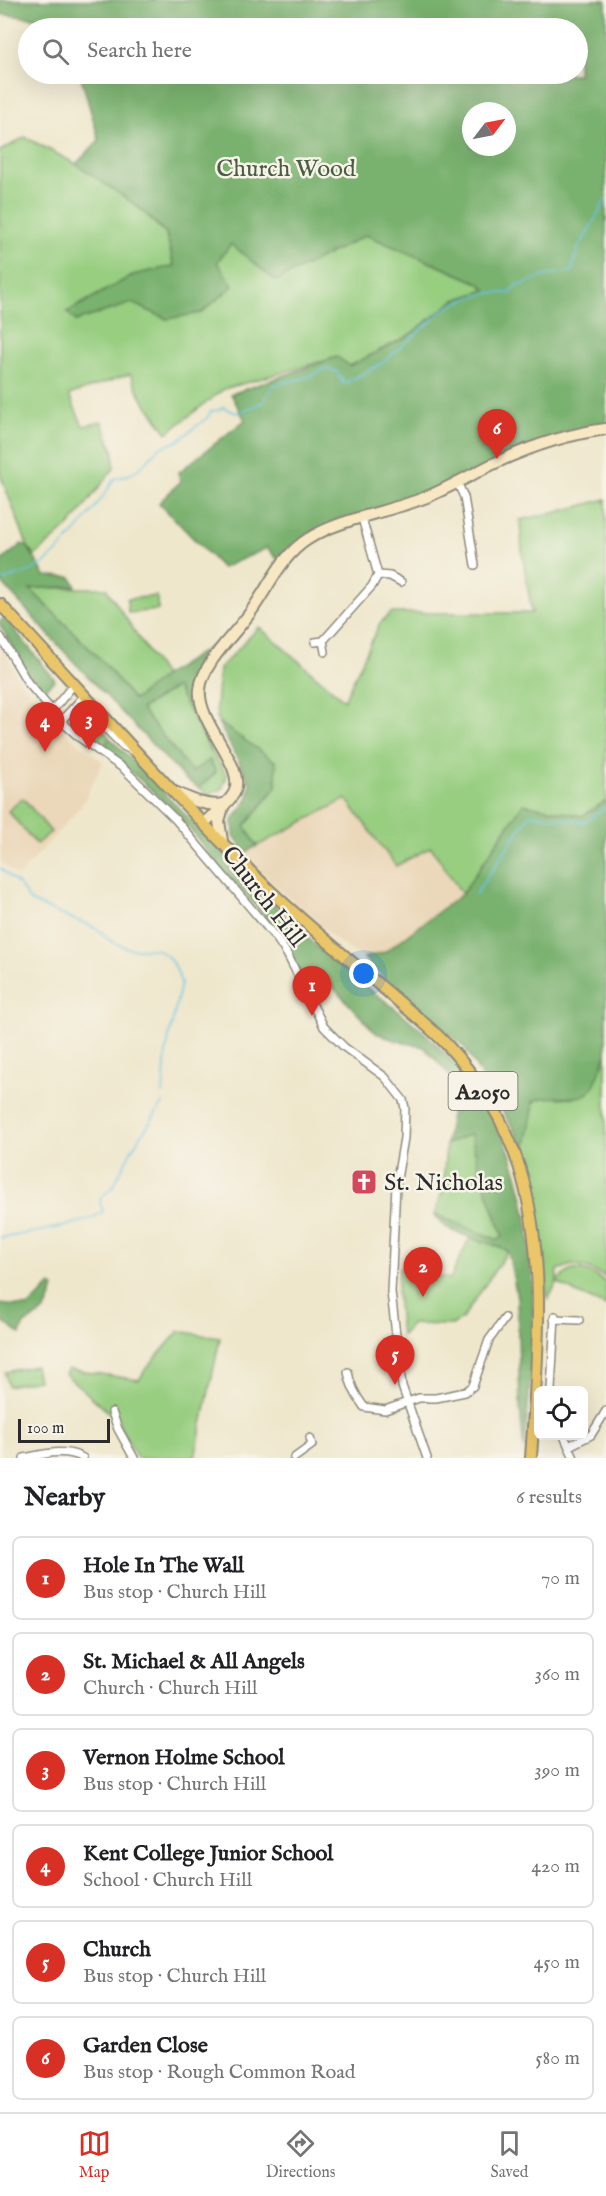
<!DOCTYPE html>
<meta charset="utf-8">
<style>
:root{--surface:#fff;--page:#f2f2f2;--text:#202124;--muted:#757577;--line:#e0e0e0;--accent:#d93025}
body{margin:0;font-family:"IM FELL English",serif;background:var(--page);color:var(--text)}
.controls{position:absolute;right:18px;bottom:18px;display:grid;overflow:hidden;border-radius:9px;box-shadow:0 6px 24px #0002}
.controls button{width:54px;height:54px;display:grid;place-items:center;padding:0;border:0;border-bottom:2px solid var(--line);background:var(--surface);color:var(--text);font:30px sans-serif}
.compass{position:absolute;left:462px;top:102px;width:54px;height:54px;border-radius:50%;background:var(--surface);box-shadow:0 6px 24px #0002;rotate:58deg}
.scale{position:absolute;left:18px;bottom:15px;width:92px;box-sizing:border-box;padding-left:6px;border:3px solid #2b2b2b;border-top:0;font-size:16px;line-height:21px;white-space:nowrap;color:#2b2b2b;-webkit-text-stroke:4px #f7f3e8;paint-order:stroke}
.you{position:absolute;left:364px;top:974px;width:21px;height:21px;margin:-15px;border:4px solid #fff;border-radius:50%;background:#1a73e8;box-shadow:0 0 0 9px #1a73e833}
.badge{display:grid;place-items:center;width:39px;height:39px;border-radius:50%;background:var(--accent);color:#fff;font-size:20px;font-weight:700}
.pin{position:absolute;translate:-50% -50px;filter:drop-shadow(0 2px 3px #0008)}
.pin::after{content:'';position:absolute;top:32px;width:21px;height:18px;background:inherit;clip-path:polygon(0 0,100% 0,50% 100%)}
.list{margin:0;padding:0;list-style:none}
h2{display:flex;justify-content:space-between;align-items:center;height:78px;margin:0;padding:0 24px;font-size:26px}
h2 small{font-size:20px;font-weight:400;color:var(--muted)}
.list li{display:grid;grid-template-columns:39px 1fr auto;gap:18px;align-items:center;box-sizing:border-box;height:84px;margin:0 12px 12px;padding:0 12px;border:2px solid var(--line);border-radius:9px}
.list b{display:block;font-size:22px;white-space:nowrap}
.list p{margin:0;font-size:20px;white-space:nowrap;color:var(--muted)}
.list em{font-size:20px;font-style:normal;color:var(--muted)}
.icon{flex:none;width:33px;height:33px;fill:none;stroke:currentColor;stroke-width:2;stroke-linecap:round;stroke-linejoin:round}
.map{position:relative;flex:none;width:606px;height:1458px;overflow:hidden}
.search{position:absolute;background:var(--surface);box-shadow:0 6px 24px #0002;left:18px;right:18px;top:18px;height:66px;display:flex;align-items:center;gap:15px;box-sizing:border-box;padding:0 21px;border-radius:33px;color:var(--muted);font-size:22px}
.sheet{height:654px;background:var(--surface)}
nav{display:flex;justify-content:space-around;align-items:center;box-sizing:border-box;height:84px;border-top:2px solid var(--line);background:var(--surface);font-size:16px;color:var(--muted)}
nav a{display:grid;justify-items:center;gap:3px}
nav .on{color:var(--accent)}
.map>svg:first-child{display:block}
</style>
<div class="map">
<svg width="606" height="1458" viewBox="0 0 606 1458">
<rect width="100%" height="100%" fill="#f7f3e8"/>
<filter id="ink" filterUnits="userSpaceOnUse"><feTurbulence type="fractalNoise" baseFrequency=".0167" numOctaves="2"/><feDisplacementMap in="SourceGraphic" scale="12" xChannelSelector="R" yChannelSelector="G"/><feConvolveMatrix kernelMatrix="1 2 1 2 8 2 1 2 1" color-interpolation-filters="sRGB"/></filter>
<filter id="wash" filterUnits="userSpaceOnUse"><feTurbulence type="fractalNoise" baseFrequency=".008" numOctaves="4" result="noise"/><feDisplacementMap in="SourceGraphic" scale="24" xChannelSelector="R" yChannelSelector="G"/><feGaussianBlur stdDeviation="1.35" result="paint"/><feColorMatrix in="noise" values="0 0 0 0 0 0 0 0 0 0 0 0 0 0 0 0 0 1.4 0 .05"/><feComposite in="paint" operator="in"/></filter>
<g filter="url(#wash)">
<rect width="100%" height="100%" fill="#efe7cc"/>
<g fill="#ebd8ba">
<polygon points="0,645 19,680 42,708 77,742 103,762 82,805 18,877 0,861"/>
<polygon points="346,799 396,866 431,847 462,894 385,953 364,958 342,945 241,855"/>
</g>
<g fill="#97ce80" stroke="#617c56" stroke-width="1.5">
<polygon points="25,137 76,164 137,206 166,234 174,266 133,275 68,312 76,321 132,303 167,319 231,244 276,280 366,235 479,283 487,290 455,300 408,336 350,366 337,357 224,389 167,433 141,397 130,374 69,395 83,426 102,422 114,453 114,468 71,524 35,556 28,547 0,474 0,151"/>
<polygon points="606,499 606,801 582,816 523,804 462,894 431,847 396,866 346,799 257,846 245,826 276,787 276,762 218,722 216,708 219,669 259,627 344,700 380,623 391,613 532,613 522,552 520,520 554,513"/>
<polygon points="29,588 106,588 164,676 134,700 104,663"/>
<polygon points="157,596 158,610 128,613 127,599"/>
<polygon points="176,687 213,754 227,775 222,789 208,795 199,788 216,772 210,760 192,772 141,709"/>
<path d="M79,712H84L109,736L99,746C89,739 57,724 79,712Z"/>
<polygon points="23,798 51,832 36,844 8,811"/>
<path d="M606,1055V1277L587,1268L572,1265L558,1270L557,1281C561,1278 568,1271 573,1270C584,1267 598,1277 606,1282V1306L576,1293L557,1282L548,1300L525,1149L533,1109V1102L539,1097L575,1098L600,1068Z"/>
<polygon points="471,1133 479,1169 503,1236 498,1240 435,1215 443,1189 446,1144"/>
<polygon points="470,1238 499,1246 508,1251 462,1319 452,1325 412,1324 401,1336 397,1293 399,1268 450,1279"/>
<polygon points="179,1331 220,1338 195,1458 137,1458 122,1430 114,1409 111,1414 65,1374 68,1369 139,1380 145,1370"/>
<polygon points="35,1366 38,1380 8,1386 5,1372"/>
</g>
<g fill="#79b16e" stroke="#526e4c" stroke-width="1.5" fill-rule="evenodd">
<path d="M0,0H606V429L545,443L426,497L322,531L282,564L267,548L222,568L159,503L180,482L179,472L245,420L231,394L337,357L350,366L408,336L455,300L486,290L479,283L366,235L276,281L231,244L217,262L233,286L201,313L167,319L132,303L76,321L67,312L133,275L174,266L166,233L137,206L76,164L99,140L80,74H578V28H68L66,22L0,14ZM471,111H507V147H471Z"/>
<polygon points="22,544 28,547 45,576 71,577 76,586 30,589 104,663 134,700 164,676 216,643 195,686 197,714 213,754 176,687 141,709 192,772 209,760 216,772 199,788 185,779 58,645 0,581 0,562"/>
<polygon points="5,618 55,680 43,690 28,675 0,625 0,621"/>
<polygon points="218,722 276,762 276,787 245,826 257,846 246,852 234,836 233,820 248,799 250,783"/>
<path d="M110,738C159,788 209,839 259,889C280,910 299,931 321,950C355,982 397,1006 430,1038C455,1062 478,1090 495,1120C547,1217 534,1344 524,1450L520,1407L517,1297L508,1251C488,1239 445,1237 435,1215L498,1240L503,1236L479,1169L471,1134L446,1144L456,1082L424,1047L394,1040L376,1033L330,984L317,1005L309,994L286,947L287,943L281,934L209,855L196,836L160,798L103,746Z"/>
<path d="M606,801V1055C601,1066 598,1081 591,1090C579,1105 550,1091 533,1102V1109L525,1149L465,1048L373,968L364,958L385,952L462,894L523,804L582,816Z"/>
<path d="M51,1285L54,1287C48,1309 44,1314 24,1324L20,1334L0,1320V1304L28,1307Z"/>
</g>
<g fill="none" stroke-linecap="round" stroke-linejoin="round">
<g stroke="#68c5e6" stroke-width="1.5">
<path d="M4,580C17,576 32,572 43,564C66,546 100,504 114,479L131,474L142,466L159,448L178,441L208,417L211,411L220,410L223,407L236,413L264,402L273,385L308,377L327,368L337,372L344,384L381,364L445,309C462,299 490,289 510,294L517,284L523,285C530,279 561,271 571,272L578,249L606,200"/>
<polyline points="0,868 20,886 30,901 67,917 84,923 99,930 108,939 117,944 131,949 157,949 167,956 176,968 181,983 166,1051 163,1094"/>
<polyline points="475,895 530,814 585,822 606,807"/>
<path d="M0,1238C19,1235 95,1223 103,1211L100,1203L101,1197L113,1187L132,1149L163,1103"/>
</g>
</g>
</g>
<g filter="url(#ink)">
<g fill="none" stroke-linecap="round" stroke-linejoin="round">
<g stroke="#8d897c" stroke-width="10">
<g id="street">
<polyline points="457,482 464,497 475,565"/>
<polyline points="378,575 390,576 401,582"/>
<polyline points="0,636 28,683 61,721 80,738 124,769 176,820 277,939 287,954 324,1027 344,1047 385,1077 403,1100 405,1108 404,1138 396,1185 391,1292 402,1386 427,1458"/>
<polyline points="323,641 372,586 378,575 362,518"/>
<polyline points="315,642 323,641 325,652"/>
<polyline points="73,709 87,710 123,746 131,750"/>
<polyline points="52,711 74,684"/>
<polyline points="61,721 85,695"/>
<polyline points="554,1319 579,1320"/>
<path d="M348,1372C350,1385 356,1396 364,1407L385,1410L419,1398H436L465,1392L473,1386L489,1340L505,1318"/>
<polyline points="551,1390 555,1316"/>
<polyline points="112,1412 118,1429 134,1458"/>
<polyline points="564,1436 574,1458"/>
<polyline points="569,1446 591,1435 606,1411"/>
<path d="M24,1458C44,1454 65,1448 83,1458"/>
<polyline points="294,1458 312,1445 310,1438"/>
</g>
</g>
<g stroke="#8d897c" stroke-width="14">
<g id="secondary">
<path d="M177,793C192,800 207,807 224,804L219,821L222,841"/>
<path d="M205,822C214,814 228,804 234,793C248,767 196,724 200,689C203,661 237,633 252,610C269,586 282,555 308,539C339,519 388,512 424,498C447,489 470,475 493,464C529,447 567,434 606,429"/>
</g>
</g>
<g stroke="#8d897c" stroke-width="14">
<path id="primary" d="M0,604C86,696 170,792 260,881C301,921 345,956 389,993C409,1011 431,1027 449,1047C480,1081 505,1122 519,1166C548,1258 537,1363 531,1458"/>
</g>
<use href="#street" stroke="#fff" stroke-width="7"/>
<use href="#secondary" stroke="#f7e8c3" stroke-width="10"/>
<use href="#primary" stroke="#ebc669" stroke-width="10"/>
</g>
</g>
<defs>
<g id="church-square" transform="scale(1.35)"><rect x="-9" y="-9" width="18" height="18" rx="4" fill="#d1495b" stroke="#f7f3e8"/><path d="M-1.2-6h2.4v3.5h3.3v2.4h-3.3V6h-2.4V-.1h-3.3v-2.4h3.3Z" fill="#fff"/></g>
</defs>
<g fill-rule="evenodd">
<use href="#church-square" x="364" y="1182"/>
</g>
<g text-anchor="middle" stroke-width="5" stroke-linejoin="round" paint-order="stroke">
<rect fill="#f7f3e8" stroke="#686764" stroke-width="1.5" x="448.5" y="1072" width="69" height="38" rx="4.5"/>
<g font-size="22" font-weight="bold" fill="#2b2b2b">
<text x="483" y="1099">A2050</text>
</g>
<g font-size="24" fill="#4b5c44" stroke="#f7f3e8">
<text x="286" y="176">Church Wood</text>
</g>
<g font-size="24" fill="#2b2b2b" stroke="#f7f3e8">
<text transform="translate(264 896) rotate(52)" y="8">Church Hill</text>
</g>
<g font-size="24" fill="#2b2b2b" stroke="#f7f3e8" text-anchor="start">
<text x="384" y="1190">St. Nicholas</text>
</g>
</g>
</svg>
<div class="controls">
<button><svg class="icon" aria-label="locate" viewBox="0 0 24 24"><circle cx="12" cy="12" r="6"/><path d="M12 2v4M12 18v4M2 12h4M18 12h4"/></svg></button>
</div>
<svg class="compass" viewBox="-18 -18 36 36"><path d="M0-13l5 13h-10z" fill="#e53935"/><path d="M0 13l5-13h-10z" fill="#757577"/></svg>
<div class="scale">100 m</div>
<div class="you"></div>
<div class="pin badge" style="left:312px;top:1016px">1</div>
<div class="pin badge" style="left:423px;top:1297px">2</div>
<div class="pin badge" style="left:89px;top:750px">3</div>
<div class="pin badge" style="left:45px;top:752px">4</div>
<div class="pin badge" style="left:395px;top:1385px">5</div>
<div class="pin badge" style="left:497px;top:459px">6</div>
<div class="search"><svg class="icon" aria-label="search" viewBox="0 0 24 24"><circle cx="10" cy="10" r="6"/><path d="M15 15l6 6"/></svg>Search here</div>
</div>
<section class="sheet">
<h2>Nearby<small>6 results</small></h2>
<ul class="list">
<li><span class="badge">1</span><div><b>Hole In The Wall</b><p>Bus stop · Church Hill</p></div><em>70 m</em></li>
<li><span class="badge">2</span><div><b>St. Michael &amp; All Angels</b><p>Church · Church Hill</p></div><em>360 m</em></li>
<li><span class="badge">3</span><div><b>Vernon Holme School</b><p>Bus stop · Church Hill</p></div><em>390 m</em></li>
<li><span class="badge">4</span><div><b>Kent College Junior School</b><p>School · Church Hill</p></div><em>420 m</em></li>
<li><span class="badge">5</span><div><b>Church</b><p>Bus stop · Church Hill</p></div><em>450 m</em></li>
<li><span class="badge">6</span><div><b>Garden Close</b><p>Bus stop · Rough Common Road</p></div><em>580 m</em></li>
</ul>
</section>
<nav>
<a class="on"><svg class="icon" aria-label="map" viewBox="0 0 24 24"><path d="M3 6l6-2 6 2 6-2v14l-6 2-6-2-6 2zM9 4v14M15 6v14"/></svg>Map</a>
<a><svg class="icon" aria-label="directions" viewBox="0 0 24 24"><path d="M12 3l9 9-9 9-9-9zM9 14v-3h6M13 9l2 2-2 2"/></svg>Directions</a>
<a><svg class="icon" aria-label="saved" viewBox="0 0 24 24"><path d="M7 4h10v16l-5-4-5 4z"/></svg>Saved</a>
</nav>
